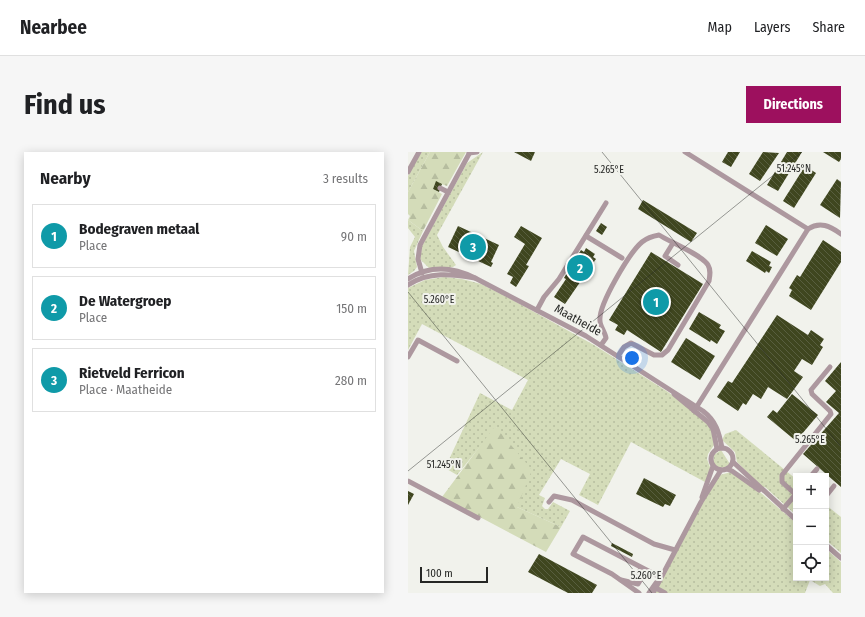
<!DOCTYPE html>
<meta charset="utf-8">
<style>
:root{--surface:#fff;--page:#f6f6f6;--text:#202124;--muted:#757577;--line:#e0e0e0;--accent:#9d105e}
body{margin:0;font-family:"Fira Sans Condensed",sans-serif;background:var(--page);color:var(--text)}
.controls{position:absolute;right:12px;bottom:12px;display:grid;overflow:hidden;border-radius:0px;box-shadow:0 2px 10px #0003}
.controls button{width:36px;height:36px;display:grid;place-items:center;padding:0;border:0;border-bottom:1px solid var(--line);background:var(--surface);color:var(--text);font:20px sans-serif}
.scale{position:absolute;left:12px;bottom:10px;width:68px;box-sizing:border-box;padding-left:4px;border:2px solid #262725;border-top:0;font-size:11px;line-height:14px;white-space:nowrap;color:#262725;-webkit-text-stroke:3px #f1f2ec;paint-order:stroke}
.you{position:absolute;left:224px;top:206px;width:14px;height:14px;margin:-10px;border:3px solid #fff;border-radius:50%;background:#1a73e8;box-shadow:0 0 0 6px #1a73e833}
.badge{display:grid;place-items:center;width:26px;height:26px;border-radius:50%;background:var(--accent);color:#fff;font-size:13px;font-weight:700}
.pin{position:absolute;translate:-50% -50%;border:2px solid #fff;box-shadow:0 1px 4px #0006}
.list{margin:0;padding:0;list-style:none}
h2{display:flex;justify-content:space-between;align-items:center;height:52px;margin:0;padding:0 16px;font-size:17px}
h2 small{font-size:13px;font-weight:400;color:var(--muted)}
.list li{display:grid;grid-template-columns:26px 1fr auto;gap:12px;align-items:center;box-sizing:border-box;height:64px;margin:0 8px 8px;padding:0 8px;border:1px solid var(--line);border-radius:0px}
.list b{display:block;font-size:15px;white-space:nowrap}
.list p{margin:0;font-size:13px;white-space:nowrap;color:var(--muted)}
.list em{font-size:13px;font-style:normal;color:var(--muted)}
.icon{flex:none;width:22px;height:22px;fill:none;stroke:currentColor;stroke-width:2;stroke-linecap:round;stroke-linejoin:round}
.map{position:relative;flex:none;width:433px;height:441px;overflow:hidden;border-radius:0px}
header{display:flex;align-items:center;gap:24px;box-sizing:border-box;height:56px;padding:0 20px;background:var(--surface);border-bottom:1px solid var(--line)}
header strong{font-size:19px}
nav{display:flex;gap:22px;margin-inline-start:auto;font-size:14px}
.intro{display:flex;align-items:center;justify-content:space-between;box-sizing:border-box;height:96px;padding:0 24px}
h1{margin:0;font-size:28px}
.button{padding:10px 18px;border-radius:0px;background:var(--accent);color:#fff;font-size:14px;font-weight:700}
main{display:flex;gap:24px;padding:0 24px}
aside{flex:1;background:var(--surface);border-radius:0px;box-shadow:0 2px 10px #0003}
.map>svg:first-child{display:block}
</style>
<header>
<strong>Nearbee</strong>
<nav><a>Map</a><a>Layers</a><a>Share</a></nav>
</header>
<div class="intro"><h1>Find us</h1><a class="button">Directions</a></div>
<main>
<aside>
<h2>Nearby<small>3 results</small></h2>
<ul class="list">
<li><span class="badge" style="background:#0f9aa8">1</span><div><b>Bodegraven metaal</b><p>Place</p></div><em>90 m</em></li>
<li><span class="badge" style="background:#0f9aa8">2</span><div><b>De Watergroep</b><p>Place</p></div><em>150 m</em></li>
<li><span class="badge" style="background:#0f9aa8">3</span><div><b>Rietveld Ferricon</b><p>Place · Maatheide</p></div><em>280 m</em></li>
</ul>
</aside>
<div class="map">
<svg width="433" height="441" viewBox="0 0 433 441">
<defs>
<pattern id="grass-dots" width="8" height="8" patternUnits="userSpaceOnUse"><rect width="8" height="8" fill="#d4dcb9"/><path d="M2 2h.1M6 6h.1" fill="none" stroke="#b6bd9f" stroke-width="1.8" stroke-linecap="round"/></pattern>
<pattern id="forest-firs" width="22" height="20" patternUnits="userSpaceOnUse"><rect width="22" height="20" fill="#d4dcb9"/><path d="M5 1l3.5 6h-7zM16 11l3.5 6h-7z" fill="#b6bd9f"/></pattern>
<pattern id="building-back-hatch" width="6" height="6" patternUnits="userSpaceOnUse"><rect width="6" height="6" fill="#3f461f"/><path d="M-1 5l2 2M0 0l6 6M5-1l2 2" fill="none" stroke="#585e3f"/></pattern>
</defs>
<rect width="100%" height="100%" fill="#f1f2ec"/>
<g fill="url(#grass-dots)">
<polygon points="13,0 22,0 0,40 0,24"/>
<polygon points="75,0 29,83 35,95 48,113 45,115 21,116 12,107 14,94 59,11"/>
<polygon points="0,66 0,68 15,79 6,99 9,115 6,119 0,123 2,95 7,85 0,76"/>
<polygon points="36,125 54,127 73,132 101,146 186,193 260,240 299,270 303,277 306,293 300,302 299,307 303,318 297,330 223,290 190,353 171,343 182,322 153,307 131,343 137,346 134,354 137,357 140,357 145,350 162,359 153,375 109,355 88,275 49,323 37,316 72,241 104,258 120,228 14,172 0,198 0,136 17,128"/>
<polygon points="328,278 388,327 388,363 357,335 354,335 329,310 327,300 314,288 317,282"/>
<polygon points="313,298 322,312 317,316 309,315 305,310 306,303"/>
<polygon points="323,320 353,341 388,371 388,426 418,426 418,397 433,410 433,441 425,441 417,432 412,434 402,428 397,441 247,441 303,335 312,323"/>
<polygon points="418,353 433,365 433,401 418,388"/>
</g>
<g fill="url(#forest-firs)">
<polygon points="22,0 58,0 39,34 28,30 25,37 34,42 15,79 0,68 2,64 0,62 0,40"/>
<polygon points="87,274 124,318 109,355 153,375 138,400 34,345"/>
</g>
<g fill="url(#building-back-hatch)">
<polygon points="106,0 127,0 123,9"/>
<polygon points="320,0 332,0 323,15 314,10"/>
<polygon points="355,0 371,1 352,29 341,22"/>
<polygon points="379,0 394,0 370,39 359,33"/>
<polygon points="415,0 433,0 433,7 431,10"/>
<polygon points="397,14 408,21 386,56 375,49"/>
<polygon points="429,27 433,30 432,66 412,53"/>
<polygon points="28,29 34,32 31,40 25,37"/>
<polygon points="235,48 289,81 283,90 230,57"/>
<polygon points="193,71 199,75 194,83 188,79"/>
<polygon points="358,73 380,87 369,104 347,91"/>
<polygon points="50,74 91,93 83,110 85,111 83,115 40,95"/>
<polygon points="113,74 134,86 118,113 121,114 108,135 102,131 105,125 99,122 117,92 106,85"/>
<polygon points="415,88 433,100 433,110 403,158 381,144 384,138 381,136 389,123 392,125"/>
<polygon points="178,96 187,102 185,105 188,107 157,152 146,145 158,127 156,126 173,98 176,100"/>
<polygon points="344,99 363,110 361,114 364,115 361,121 358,119 357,121 338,109"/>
<polygon points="243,100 295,132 253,200 219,178 216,183 207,178 210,173 201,168"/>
<polygon points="291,160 313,173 311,176 317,179 309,192 303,188 302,190 281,177"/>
<polygon points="369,163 400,183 403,178 416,187 412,193 415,195 404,213 394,207 386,219 395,225 379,247 360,235 353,247 345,242 338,253 335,251 330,259 309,245 320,229 324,231"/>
<polygon points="278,186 307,204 292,228 263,210"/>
<polygon points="433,210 433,335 395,302 431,261 418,250 428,239 417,229"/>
<polygon points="384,242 410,263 388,289 359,265 365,258 369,261"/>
<polygon points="236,326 268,343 262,354 257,352 255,355 228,342"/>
<polygon points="0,339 6,342 0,353"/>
<polygon points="204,391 225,402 224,405 203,394"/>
<polygon points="131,402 189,433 184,441 160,441 120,420"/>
</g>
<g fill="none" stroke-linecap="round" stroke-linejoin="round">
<g stroke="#ad989f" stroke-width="5">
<polyline points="277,0 400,77"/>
<polyline points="61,1 69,0"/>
<polyline points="0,20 11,0"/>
<polyline points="32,36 40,40"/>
<polyline points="178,84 214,106"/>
<polyline points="265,91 257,104 270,113"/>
<polyline points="14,121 10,107 12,93 62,0"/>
<path d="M67,126L178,184L295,259C308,269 311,280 314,296"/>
<path d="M0,127C22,113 45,115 67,126C44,122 21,119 0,133"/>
<polyline points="129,158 136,145 151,127 198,51"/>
<path d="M193,193L198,186C197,180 192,174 192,169C190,153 222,100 234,90C239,86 245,84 251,83C262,90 294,103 300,113C303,118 302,123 301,129L260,198L254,203H246L223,191L216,195L210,204"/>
<polyline points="0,205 10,188 49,209"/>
<polyline points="266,242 300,270 305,277 309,297"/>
<path d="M286,259L400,77C412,69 422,74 433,82"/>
<circle cx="314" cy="307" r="11"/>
<polyline points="325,310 388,368"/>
<polyline points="319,317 324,319 351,338"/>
<polyline points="403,324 409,317"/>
<polyline points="0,329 70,366"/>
<polyline points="387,342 374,330 374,323 423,262 422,259 404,242 403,238 422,215"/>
<polyline points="418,344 426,334"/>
<polyline points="294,345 305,314"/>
<polyline points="141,350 146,344 164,348 246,392 267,398"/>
<polyline points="375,357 388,342"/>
<polyline points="418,393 433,406"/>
<polyline points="213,428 230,432 236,422 232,418"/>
<polyline points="246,435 257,441"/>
<polyline points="231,441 204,422 165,402 175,385 252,425"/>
<polyline points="241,441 248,431"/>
<polyline points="245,441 293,350 313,318"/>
</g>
</g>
<path fill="none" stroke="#262725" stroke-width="1" stroke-opacity="0.45" d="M194,0L433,295M0,140L244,441M0,319L394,0"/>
<g text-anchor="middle" stroke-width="4" stroke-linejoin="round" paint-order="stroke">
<g font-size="12" fill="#262725" stroke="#f1f2ec">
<text transform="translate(170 168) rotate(29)" y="4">Maatheide</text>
</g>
</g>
<g font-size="10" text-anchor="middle" fill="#262725" stroke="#f1f2ec" stroke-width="4" stroke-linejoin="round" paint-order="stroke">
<text x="386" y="20">51.245°N</text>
<text x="201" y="21">5.265°E</text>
<text x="31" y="151">5.260°E</text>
<text x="402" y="291">5.265°E</text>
<text x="36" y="316">51.245°N</text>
<text x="238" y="427">5.260°E</text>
</g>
</svg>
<div class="controls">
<button>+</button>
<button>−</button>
<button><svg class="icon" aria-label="locate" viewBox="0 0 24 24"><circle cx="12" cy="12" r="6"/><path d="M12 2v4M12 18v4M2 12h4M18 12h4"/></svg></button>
</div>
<div class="scale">100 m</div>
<div class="you"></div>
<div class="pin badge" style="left:248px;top:150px;background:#0f9aa8">1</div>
<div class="pin badge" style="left:172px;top:116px;background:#0f9aa8">2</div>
<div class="pin badge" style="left:65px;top:95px;background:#0f9aa8">3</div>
</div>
</main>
